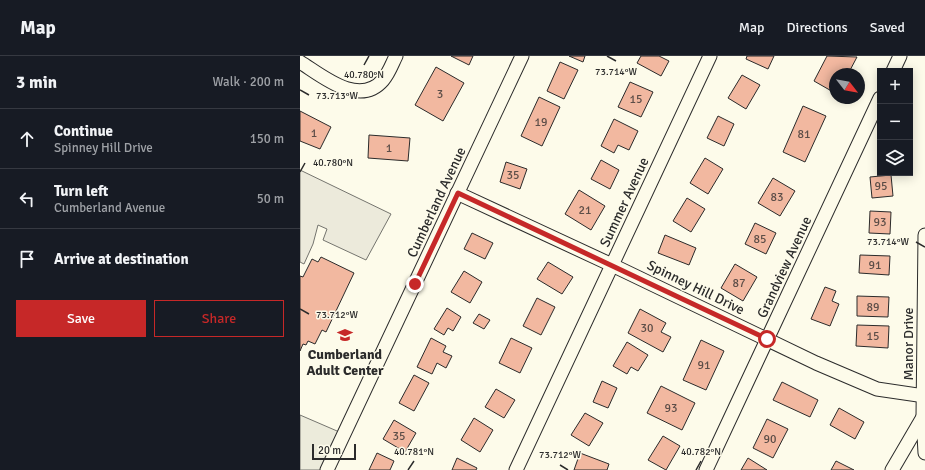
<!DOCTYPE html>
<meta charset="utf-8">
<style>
:root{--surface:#171b24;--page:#242831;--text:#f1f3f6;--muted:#9ea1a6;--line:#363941;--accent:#c62828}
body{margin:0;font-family:Signika,sans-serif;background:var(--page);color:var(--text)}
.controls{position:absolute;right:12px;top:12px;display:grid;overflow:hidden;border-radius:0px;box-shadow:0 2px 10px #0003}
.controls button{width:36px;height:36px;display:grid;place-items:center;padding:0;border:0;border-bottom:1px solid var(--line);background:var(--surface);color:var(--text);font:20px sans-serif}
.compass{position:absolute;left:529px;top:12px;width:36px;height:36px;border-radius:50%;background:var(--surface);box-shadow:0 2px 10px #0003;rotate:121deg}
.scale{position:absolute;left:12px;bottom:10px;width:44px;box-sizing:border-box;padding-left:4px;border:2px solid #2b2b2b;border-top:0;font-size:11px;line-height:14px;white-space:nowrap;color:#2b2b2b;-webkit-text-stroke:3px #fdfbea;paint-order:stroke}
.stop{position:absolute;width:12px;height:12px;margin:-9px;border:3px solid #c62828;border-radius:50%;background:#fff}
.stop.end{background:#c62828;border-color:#fff;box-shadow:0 1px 4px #0008}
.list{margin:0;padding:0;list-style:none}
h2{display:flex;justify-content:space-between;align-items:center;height:52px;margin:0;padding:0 16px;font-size:17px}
h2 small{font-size:13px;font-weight:400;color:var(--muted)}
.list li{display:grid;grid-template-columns:26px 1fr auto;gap:12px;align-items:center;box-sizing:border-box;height:60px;padding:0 16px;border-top:1px solid var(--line)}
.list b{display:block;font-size:15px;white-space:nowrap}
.list p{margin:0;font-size:13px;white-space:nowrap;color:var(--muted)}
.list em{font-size:13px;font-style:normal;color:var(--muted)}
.actions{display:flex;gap:8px;padding:12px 16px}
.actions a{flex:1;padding:9px 0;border:1px solid var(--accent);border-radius:0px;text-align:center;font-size:14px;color:var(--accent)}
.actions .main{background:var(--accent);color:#fff}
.icon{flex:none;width:22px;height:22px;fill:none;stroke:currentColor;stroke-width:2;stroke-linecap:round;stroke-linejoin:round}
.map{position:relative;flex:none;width:625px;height:414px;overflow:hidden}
header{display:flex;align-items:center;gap:24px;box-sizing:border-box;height:56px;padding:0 20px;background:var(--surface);border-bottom:1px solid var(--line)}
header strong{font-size:19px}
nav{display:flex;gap:22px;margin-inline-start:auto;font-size:14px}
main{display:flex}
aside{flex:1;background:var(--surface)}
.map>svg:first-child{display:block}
</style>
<header>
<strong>Map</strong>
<nav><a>Map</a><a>Directions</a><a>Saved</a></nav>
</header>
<main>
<aside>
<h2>3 min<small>Walk · 200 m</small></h2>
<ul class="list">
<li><svg class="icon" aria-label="ahead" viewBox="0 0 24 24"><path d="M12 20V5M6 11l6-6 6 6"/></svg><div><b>Continue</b><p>Spinney Hill Drive</p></div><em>150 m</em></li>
<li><svg class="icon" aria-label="left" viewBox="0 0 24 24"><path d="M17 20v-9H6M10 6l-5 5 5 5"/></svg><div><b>Turn left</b><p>Cumberland Avenue</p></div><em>50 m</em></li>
<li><svg class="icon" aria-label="arrive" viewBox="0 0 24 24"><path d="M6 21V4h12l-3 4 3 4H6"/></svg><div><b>Arrive at destination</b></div></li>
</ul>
<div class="actions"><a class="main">Save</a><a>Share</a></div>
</aside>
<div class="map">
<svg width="625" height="414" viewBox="0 0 625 414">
<rect width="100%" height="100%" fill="#fdfbea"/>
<polygon fill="#ecebdb" stroke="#74746e" points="0,359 44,378 27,414 0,414"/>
<polygon fill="#eceadb" stroke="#74746e" points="0,114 91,158 66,204 23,184 27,173 18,169 13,188 4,208 0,206"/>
<g fill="#f2b8a0" stroke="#2b2b2b">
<polygon points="151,0 173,0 169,9"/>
<polygon points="269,0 285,0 283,6"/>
<polygon points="341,0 359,0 369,5 361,20 337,7"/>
<polygon points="447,0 474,0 468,13 446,3"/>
<polygon points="527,0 557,1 548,18 535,18 535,37 514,25"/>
<polygon points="260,6 278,14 264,43 247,35"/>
<polygon points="136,11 164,27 143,65 115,49"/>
<polygon points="442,19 460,29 446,53 428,42"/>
<polygon points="330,26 353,36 341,61 318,51"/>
<polygon points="239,41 260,51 242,90 221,80"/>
<polygon points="503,50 526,60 505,106 483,96"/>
<polygon points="0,55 31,71 20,93 0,85"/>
<polygon points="418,60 434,68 424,90 407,82"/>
<polygon points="314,63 338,75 329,94 318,89 314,97 301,90"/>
<polygon points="69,79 110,82 108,105 68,102"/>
<polygon points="405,102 423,113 408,138 390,127"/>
<polygon points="301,104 319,114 310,133 291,123"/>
<polygon points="206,106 227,113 220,133 200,126"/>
<polygon points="591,119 593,140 572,142 570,121"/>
<polygon points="473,122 495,135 480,160 458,147"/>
<polygon points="279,134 305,150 291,174 265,158"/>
<polygon points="387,142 405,153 391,176 373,165"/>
<polygon points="570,155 591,156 590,178 569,177"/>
<polygon points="455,167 476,177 466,198 445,188"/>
<polygon points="172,177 193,187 185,203 164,193"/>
<polygon points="365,179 396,192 389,209 358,197"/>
<polygon points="560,199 590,200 589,219 559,217"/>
<polygon points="21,201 54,217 26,276 22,274 15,288 8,285 6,289 3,288 0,295 0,220 3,221 12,203 18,206"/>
<polygon points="248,206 273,221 262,238 237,223"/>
<polygon points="435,208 457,221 443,245 421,232"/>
<polygon points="164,215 182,226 170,247 151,236"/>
<polygon points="525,231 536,235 532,245 539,248 530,270 511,263"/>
<polygon points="557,240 589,241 588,261 557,260"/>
<polygon points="237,242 255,251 241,279 223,270"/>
<polygon points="147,252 161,261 153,275 148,272 144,279 134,273"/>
<polygon points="340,253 366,267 361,276 371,281 363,296 328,277"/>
<polygon points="179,258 190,264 184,273 173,267"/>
<polygon points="557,269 589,270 588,292 556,290"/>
<polygon points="131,282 146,290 143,296 152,300 146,312 137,307 132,318 117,311"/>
<polygon points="211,282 232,292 220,317 199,307"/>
<polygon points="401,284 424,295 406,334 383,324"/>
<polygon points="327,286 348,299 338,315 331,311 327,318 313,310"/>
<polygon points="114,319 129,327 114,355 99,347"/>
<polygon points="302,325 317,332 308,352 293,346"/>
<polygon points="482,326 518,344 510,361 473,344"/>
<polygon points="361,330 395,347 382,374 347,357"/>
<polygon points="196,333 215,344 204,362 185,351"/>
<polygon points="539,352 564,366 555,383 530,369"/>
<polygon points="285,357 303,367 289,390 271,379"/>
<polygon points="174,362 193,374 180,396 161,384"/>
<polygon points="467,363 488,373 473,402 453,392"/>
<polygon points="94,364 116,377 105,396 83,383"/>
<polygon points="363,380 380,390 366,414 348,404"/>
<polygon points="77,397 94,405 90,414 69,414"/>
<polygon points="280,397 309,408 307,414 274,414"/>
<polygon points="157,402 177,412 176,414 152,414"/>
<polygon points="448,402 467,414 441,414"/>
<polygon points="536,405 554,414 531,414"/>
</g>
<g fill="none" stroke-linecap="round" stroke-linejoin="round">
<g stroke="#2b2b2b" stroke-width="15">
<g id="minor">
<path d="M0,6C21,19 59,52 83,24C89,17 92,8 96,0"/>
<polyline points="593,15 600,0"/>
<polyline points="157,137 312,209 516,307 577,333 625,340"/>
<polyline points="625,179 623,361 625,397"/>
<polyline points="27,414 222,0"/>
<polyline points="216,414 410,0"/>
<polyline points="406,414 580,42"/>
<polyline points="592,414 623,361"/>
</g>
</g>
<use href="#minor" stroke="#fdfbea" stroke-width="13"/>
</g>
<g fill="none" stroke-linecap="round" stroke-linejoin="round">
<polyline stroke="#c62828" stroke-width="5" points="115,228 158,137 467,283"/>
</g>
<path fill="none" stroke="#2b2b2b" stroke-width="1.5" d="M307,0L316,5M64,9L69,0M0,34L9,39M0,116L5,107M616,186L625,191M0,253L9,258M260,409L268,414M108,414L114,405M396,414L401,405"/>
<defs>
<g id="school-bare" transform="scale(1.2)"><path d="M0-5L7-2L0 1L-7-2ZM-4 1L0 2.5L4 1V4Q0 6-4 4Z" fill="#c62828" stroke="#fdfbea" stroke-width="2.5" paint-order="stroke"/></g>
</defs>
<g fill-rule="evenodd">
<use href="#school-bare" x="45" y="279"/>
</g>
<g text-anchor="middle" stroke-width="3" stroke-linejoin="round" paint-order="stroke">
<g font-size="12" fill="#5d4e48">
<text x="140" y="42">3</text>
<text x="336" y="47">15</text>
<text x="241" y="70">19</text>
<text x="14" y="81">1</text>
<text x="504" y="82">81</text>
<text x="89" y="96">1</text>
<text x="213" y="123">35</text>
<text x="581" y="134">95</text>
<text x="477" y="145">83</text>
<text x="285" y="158">21</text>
<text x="580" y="170">93</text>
<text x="460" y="187">85</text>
<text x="575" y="213">91</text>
<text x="439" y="231">87</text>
<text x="573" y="255">89</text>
<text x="347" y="276">30</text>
<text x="573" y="284">15</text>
<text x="404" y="313">91</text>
<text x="371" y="356">93</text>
<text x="99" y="384">35</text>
<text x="470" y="387">90</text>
</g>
<g font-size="14" fill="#2b2b2b" stroke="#fdfbea">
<text transform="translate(136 146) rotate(-65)" y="5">Cumberland Avenue</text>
<text transform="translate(324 146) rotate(-65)" y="5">Summer Avenue</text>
<text transform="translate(484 211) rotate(-65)" y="5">Grandview Avenue</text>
<text transform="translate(396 231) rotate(26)" y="5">Spinney Hill Drive</text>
<text transform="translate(608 288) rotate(-90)" y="5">Manor Drive</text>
</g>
<g font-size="14" font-weight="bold" fill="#2b2b2b" stroke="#fdfbea">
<text x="45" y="303">Cumberland<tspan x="45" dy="16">Adult Center</tspan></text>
</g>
</g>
<g font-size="10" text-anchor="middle" fill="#2b2b2b" stroke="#fdfbea" stroke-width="3" stroke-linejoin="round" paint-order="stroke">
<text x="316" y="19">73.714°W</text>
<text x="64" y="22">40.780°N</text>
<text x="37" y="43">73.713°W</text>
<text x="33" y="110">40.780°N</text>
<text x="588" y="189">73.714°W</text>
<text x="37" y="262">73.712°W</text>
<text x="114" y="399">40.781°N</text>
<text x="401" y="399">40.782°N</text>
<text x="260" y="402">73.712°W</text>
</g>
</svg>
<div class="controls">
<button>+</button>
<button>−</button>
<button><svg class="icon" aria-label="layers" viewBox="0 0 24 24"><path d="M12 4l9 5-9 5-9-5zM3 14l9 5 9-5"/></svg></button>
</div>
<svg class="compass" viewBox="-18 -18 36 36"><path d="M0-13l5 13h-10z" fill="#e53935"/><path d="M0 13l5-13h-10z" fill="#9ea1a6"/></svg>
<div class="scale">20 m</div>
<div class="stop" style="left:467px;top:283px"></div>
<div class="stop end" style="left:115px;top:228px"></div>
</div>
</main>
